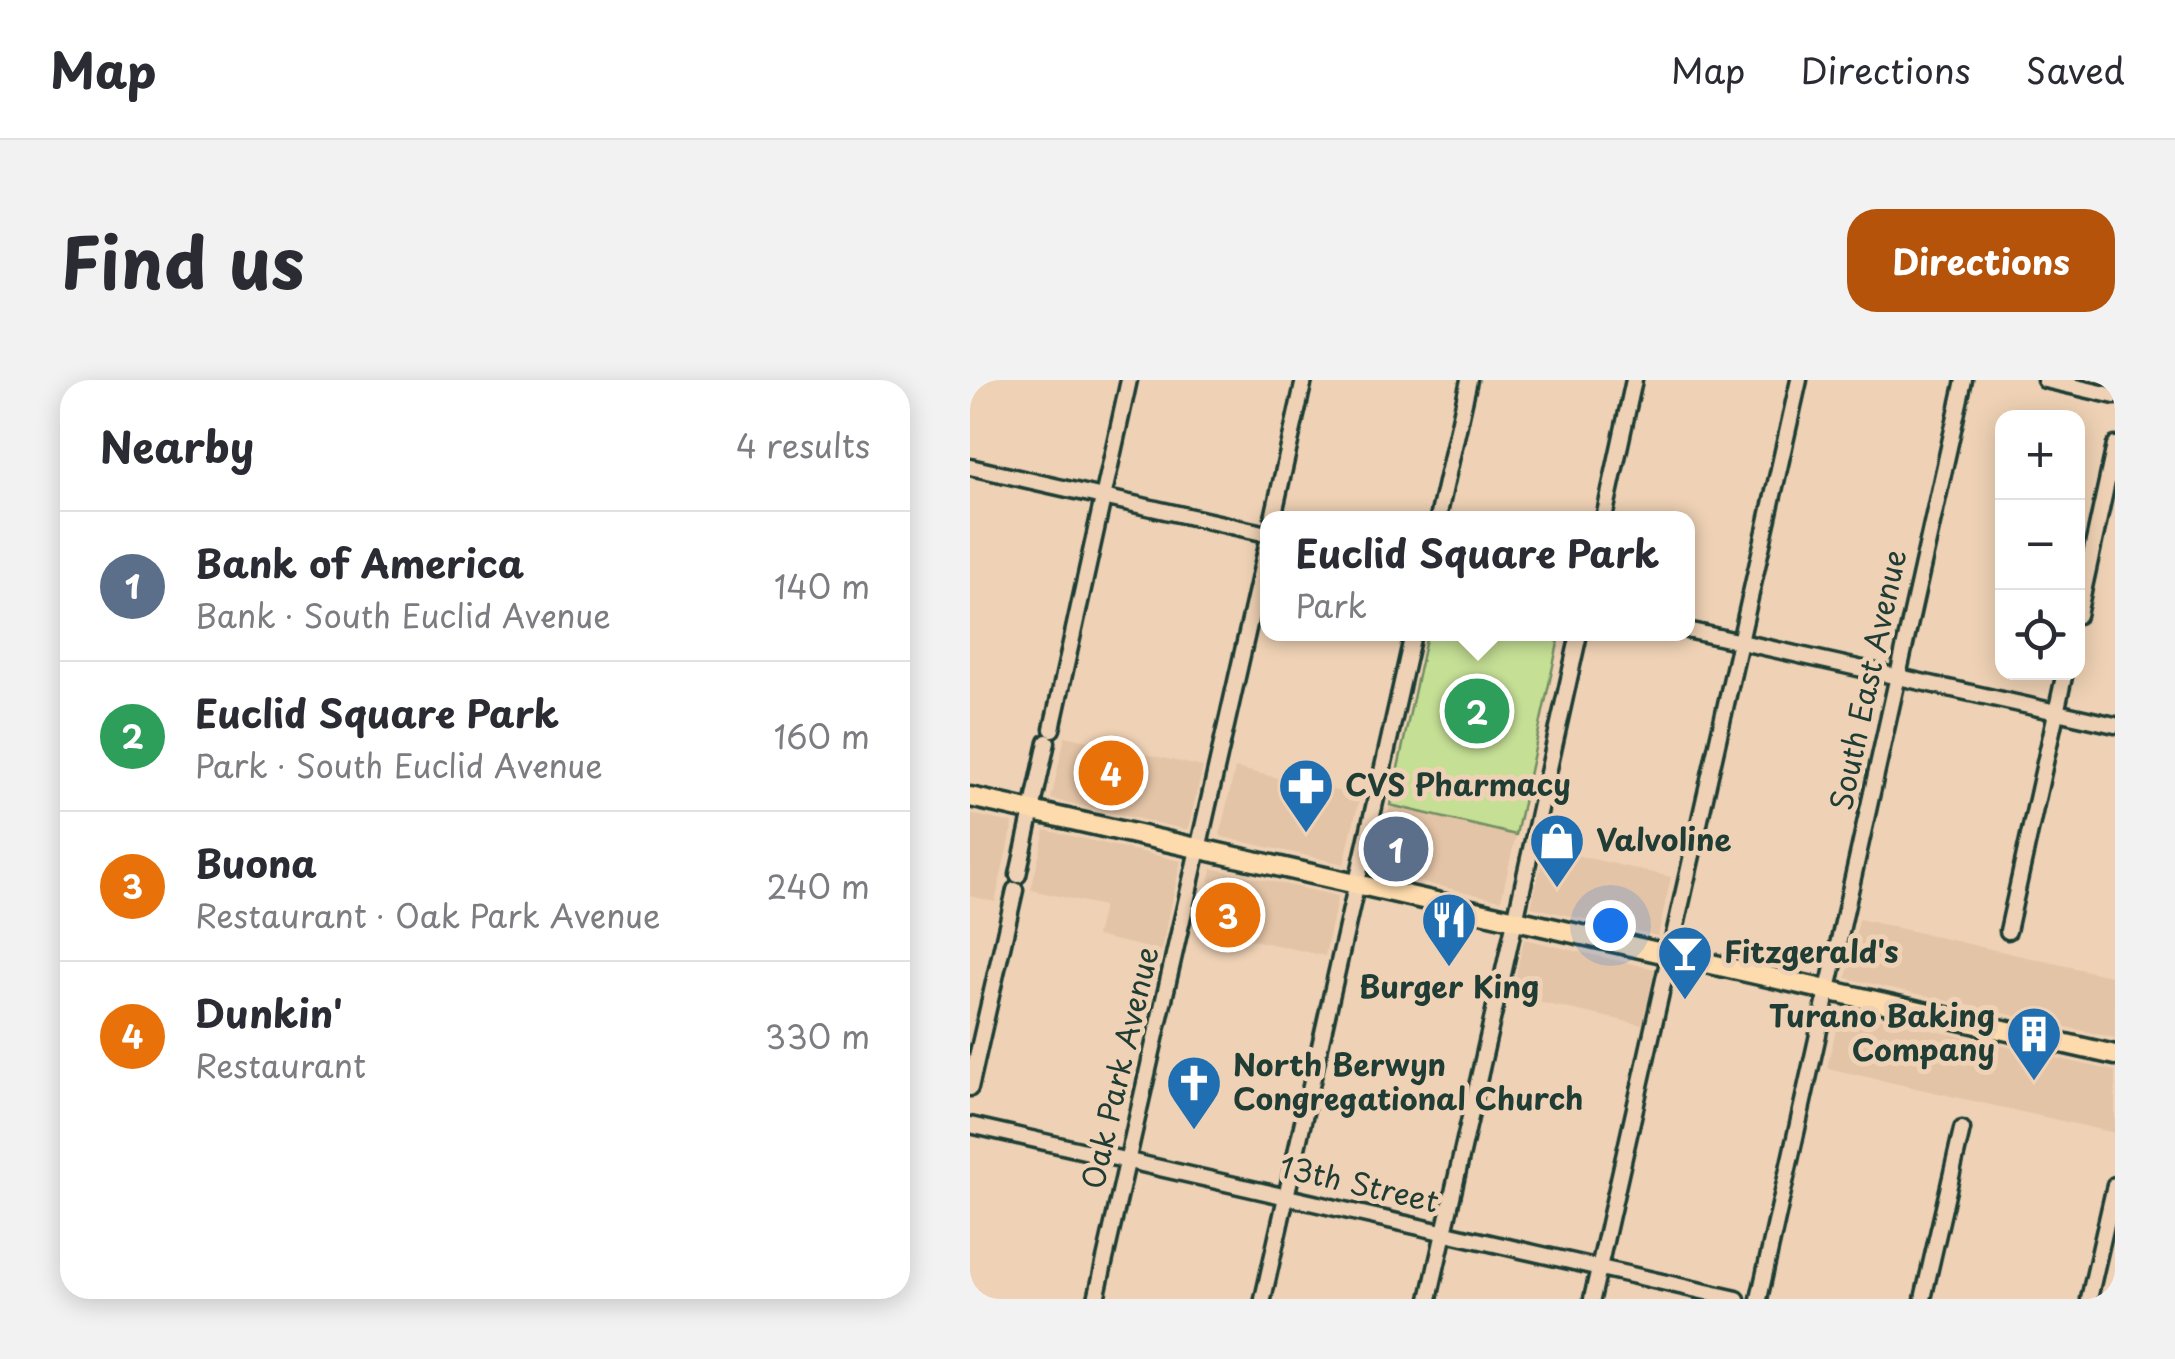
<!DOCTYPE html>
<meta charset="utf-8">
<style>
:root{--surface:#fff;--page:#f2f2f3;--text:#2b2b33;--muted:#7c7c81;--line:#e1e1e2;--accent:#b45309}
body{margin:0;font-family:"Playpen Sans",sans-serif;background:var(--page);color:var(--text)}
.controls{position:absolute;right:30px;top:30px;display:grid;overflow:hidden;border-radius:20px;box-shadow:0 5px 25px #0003}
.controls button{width:90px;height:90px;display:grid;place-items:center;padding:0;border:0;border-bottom:2px solid var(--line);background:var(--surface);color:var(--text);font:50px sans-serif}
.you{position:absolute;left:640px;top:545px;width:35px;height:35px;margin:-25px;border:8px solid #fff;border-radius:50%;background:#1a73e8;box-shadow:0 0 0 15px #1a73e833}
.badge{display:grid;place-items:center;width:65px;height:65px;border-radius:50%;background:var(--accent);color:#fff;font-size:32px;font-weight:700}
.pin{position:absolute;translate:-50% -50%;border:5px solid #fff;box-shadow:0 2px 10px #0006}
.popup{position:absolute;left:290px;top:131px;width:435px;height:130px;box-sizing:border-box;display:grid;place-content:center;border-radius:20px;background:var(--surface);filter:drop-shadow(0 2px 8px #0005);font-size:32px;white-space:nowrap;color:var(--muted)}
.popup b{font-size:38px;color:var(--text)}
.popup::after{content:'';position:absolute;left:50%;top:100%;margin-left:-20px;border:20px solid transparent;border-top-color:var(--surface)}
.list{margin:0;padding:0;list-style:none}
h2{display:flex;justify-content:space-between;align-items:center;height:130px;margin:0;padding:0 40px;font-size:42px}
h2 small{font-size:32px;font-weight:400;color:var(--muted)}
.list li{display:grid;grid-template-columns:65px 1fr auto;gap:30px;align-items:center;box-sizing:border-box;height:150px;padding:0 40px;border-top:2px solid var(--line)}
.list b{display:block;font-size:38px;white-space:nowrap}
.list p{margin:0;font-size:32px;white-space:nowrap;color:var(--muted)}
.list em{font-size:32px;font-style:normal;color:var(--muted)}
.icon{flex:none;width:55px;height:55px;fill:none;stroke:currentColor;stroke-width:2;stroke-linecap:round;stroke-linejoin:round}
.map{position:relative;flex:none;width:1145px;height:919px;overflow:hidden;border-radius:30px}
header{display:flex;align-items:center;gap:60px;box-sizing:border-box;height:140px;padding:0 50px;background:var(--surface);border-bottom:2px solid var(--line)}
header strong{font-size:48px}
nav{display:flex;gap:55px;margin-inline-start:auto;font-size:35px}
.intro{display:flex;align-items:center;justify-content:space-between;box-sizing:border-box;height:240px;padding:0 60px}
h1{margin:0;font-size:70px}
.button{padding:25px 45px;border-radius:30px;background:var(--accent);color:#fff;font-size:35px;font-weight:700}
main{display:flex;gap:60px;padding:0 60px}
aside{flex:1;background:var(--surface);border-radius:30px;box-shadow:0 5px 25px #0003}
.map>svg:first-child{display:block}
</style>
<header>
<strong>Map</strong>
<nav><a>Map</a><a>Directions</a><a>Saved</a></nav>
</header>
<div class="intro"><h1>Find us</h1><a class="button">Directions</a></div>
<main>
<aside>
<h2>Nearby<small>4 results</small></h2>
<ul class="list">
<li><span class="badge" style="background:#5c6f8a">1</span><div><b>Bank of America</b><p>Bank · South Euclid Avenue</p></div><em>140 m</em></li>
<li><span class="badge" style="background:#2e9e5b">2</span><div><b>Euclid Square Park</b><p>Park · South Euclid Avenue</p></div><em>160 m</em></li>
<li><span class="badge" style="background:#e8710a">3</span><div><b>Buona</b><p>Restaurant · Oak Park Avenue</p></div><em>240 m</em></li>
<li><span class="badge" style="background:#e8710a">4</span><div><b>Dunkin'</b><p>Restaurant</p></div><em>330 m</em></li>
</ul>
</aside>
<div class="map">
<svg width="1145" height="919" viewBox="0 0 1145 919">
<rect width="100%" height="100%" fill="#efd2b5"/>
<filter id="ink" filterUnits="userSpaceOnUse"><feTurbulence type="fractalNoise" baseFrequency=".01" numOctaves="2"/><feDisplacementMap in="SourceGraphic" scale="20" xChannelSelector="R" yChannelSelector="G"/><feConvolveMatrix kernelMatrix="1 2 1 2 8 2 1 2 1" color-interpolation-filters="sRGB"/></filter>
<g filter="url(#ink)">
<g fill="#e4c4a6">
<polygon points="95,356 233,387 218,450 81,419"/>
<polygon points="265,388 390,416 374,484 252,457 250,454"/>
<polygon points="420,425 546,455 531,520 411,493 406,484"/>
<polygon points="0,434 43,443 25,522 0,516"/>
<polygon points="75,450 211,481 191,571 126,556 133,526 61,510"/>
<polygon points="575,468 701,497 688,556 561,527"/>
<polygon points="242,488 368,516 355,576 229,548"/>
<polygon points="889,539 1145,597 1145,658 876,598"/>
<polygon points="554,559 685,589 672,645 541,616"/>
<polygon points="873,630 1145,691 1145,753 857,688 870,632"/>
</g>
<polygon fill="#c5df95" stroke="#728e64" stroke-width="2.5" points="457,254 590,254 546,455 420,425"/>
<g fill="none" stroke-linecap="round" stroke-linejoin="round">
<g stroke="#1f3d34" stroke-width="21">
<g id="minor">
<polyline points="1075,0 1145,16"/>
<polyline points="0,87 297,154"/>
<polyline points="303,138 334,0"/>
<polyline points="468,138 499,0"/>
<polyline points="634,138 664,0"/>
<polyline points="1108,235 1145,65"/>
<polyline points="717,250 1145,345"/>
<polyline points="82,349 159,0"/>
<polyline points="48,495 77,362"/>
<polyline points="1038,551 1095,292"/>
<polyline points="532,599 609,254"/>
<polyline points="0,708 45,510"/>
<polyline points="0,745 767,919"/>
<polyline points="126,919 297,165"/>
<polyline points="293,919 443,254"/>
<polyline points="459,919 527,618"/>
<polyline points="622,919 829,0"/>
<polyline points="789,919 994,0"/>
<polyline points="953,919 992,749"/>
<polyline points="1119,919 1145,805"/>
</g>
</g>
<g stroke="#1f3d34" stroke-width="25">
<polyline id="major" points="0,417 1145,675"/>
</g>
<use href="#minor" stroke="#efd2b5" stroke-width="14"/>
<use href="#major" stroke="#fedbac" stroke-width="18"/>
</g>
</g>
<defs>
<g id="pharmacy-pin" transform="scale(2.875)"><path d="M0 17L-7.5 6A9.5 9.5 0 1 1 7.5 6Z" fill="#1f6fb2" stroke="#efd2b5"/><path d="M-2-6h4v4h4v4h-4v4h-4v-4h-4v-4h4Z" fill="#fff"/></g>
<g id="shop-pin" transform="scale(2.875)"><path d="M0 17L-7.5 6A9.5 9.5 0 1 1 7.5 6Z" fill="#1f6fb2" stroke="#efd2b5"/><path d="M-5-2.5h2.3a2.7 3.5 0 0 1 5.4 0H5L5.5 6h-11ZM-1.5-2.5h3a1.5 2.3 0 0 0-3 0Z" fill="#fff"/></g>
<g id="restaurant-pin" transform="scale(2.875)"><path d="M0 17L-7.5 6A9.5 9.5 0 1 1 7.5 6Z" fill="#1f6fb2" stroke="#efd2b5"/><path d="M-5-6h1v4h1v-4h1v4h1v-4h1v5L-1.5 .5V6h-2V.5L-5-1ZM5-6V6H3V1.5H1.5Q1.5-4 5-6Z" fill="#fff"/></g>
<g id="bar-pin" transform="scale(2.875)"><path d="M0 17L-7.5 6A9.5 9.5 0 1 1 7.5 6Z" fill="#1f6fb2" stroke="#efd2b5"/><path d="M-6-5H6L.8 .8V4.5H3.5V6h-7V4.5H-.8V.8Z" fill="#fff"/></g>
<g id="building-pin" transform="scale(2.875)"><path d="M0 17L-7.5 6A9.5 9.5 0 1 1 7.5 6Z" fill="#1f6fb2" stroke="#efd2b5"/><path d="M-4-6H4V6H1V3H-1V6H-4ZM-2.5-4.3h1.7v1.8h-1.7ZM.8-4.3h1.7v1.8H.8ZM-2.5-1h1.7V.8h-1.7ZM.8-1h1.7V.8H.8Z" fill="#fff"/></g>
<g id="church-pin" transform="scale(2.875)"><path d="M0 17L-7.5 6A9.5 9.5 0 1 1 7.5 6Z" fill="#1f6fb2" stroke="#efd2b5"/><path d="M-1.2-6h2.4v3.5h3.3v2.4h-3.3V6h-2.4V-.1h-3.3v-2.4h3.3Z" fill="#fff"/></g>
</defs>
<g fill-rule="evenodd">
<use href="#pharmacy-pin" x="336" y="406"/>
<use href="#shop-pin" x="587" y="461"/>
<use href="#restaurant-pin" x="479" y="540"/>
<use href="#bar-pin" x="715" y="573"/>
<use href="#building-pin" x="1064" y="654"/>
<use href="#church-pin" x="224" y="703"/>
</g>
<g text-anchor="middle" stroke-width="10" stroke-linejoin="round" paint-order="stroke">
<g font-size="30" fill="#1f3d34" stroke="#efd2b5">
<text transform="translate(899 300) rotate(-78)" y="10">South East Avenue</text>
<text transform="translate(151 688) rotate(-77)" y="10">Oak Park Avenue</text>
<text transform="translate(389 805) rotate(13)" y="10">13th Street</text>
</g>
<g font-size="30" font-weight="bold" fill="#1f3d34" stroke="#efd2b5" text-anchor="start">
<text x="375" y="416">CVS Pharmacy</text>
<text x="626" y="471">Valvoline</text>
<text x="754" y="583">Fitzgerald's</text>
<text x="479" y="618" text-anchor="middle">Burger King</text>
<text x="1025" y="647" text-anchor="end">Turano Baking<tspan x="1025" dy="34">Company</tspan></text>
<text x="263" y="696">North Berwyn<tspan x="263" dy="34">Congregational Church</tspan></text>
</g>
</g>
</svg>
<div class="controls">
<button>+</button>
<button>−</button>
<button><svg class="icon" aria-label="locate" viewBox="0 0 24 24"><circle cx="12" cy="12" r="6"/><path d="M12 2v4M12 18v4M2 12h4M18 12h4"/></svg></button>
</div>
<div class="you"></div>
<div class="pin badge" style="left:426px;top:469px;background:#5c6f8a">1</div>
<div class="pin badge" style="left:507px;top:331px;background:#2e9e5b">2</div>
<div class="popup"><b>Euclid Square Park</b>Park</div>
<div class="pin badge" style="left:258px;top:535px;background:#e8710a">3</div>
<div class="pin badge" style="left:141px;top:393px;background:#e8710a">4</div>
</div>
</main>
